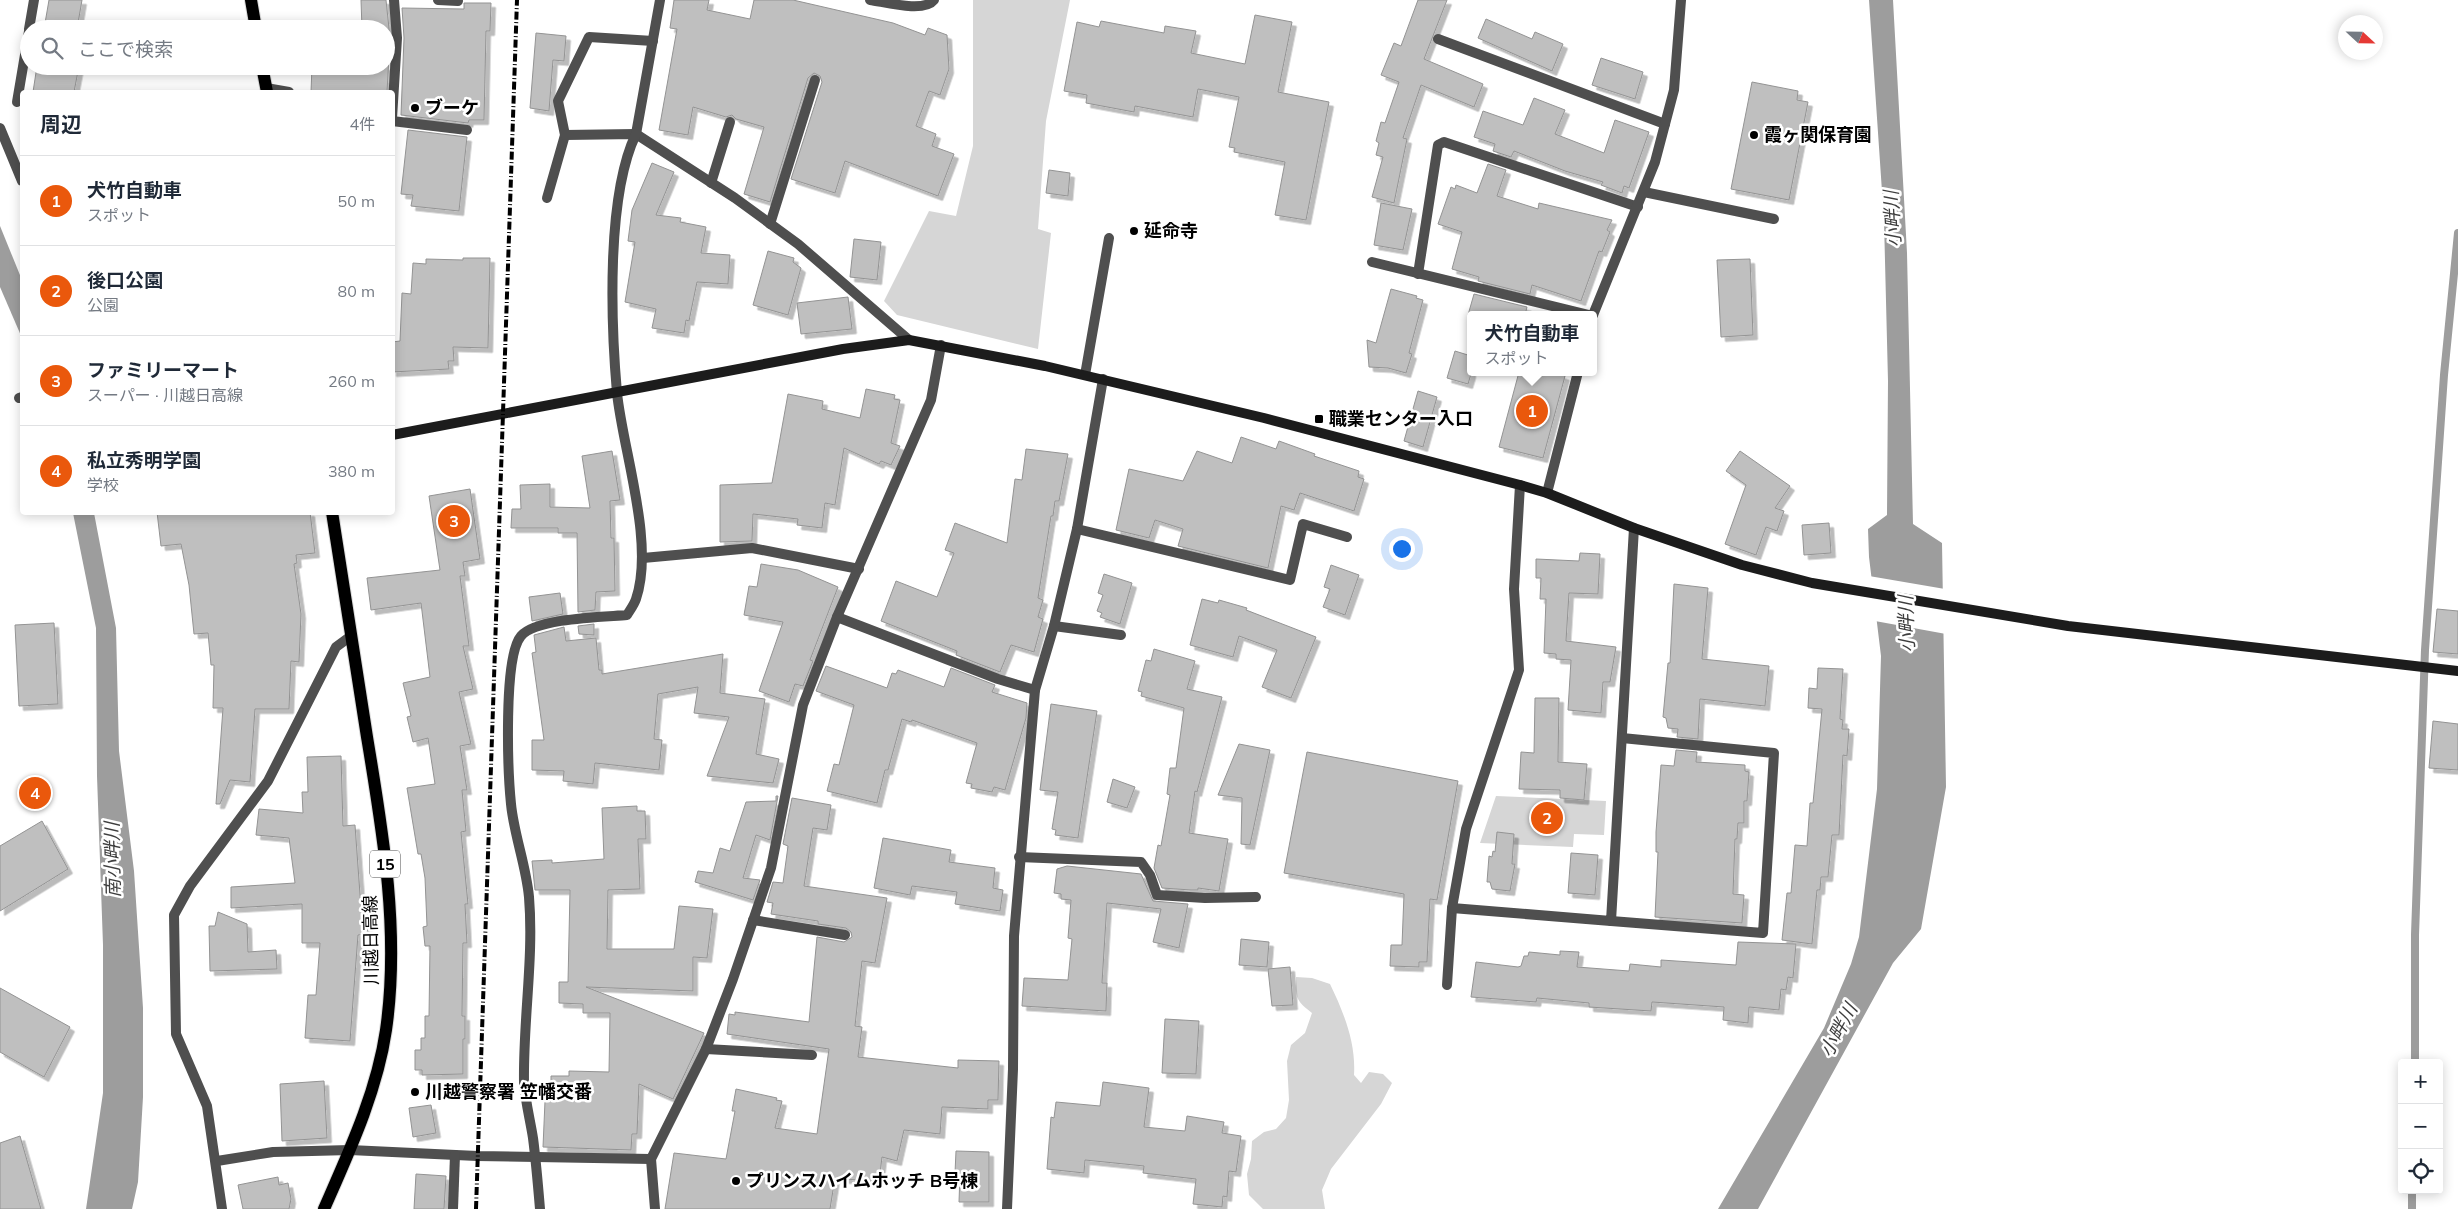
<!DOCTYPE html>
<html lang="ja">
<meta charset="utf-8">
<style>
:root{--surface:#fff;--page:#f6f6f7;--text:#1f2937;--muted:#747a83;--line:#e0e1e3;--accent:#ea580c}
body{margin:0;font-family:Mulish,"Noto Sans JP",sans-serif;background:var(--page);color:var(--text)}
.controls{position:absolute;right:15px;bottom:15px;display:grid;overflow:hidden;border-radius:5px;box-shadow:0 2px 12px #0003}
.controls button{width:45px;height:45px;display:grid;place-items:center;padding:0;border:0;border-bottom:1px solid var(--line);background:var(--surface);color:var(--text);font:25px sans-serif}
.compass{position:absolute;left:2338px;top:15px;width:45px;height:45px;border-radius:50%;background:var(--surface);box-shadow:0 2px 12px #0003;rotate:112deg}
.you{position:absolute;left:1401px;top:548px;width:18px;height:18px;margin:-12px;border:4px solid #fff;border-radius:50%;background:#1a73e8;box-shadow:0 0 0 8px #1a73e833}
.badge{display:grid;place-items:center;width:32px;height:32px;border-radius:50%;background:var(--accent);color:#fff;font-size:16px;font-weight:700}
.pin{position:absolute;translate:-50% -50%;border:2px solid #fff;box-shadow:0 1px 5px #0006}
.popup{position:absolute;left:1467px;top:311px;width:130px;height:65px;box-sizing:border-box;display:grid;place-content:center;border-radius:5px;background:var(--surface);filter:drop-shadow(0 1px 4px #0005);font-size:16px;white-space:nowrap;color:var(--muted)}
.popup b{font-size:19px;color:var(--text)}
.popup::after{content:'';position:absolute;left:50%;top:100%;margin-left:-10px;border:10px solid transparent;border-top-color:var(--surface)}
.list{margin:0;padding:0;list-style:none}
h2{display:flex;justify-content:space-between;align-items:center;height:65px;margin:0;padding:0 20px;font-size:21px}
h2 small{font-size:16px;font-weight:400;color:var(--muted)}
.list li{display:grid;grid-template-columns:32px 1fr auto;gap:15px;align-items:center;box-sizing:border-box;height:90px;padding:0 20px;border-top:1px solid var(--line)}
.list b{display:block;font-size:19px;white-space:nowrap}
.list p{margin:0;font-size:16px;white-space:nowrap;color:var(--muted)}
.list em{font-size:16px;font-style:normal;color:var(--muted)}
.icon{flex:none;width:28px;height:28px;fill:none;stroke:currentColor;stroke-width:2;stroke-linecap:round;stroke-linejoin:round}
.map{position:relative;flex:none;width:2458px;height:1209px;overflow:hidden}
.search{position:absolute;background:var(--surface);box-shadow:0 2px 12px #0003;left:20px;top:20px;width:375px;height:55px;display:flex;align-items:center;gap:12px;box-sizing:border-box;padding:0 18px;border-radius:28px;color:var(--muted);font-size:19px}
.panel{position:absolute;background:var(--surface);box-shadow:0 2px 12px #0003;left:20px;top:90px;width:375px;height:425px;border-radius:5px}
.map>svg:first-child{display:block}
</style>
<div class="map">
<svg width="2458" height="1209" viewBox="0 0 2458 1209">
<defs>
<filter id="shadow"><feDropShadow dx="4.5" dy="4.5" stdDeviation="0" flood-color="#0004"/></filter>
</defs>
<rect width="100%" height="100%" fill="#fff"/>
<g fill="#d6d6d6">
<polygon points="973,0 1070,0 1046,121 1038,229 1051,233 1038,349 897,315 884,301 929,211 956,216 973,146"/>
<polygon points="1496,796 1606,801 1604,835 1574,834 1573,847 1480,843"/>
<path d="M1296,977L1312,978L1330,984C1344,1013 1356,1043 1354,1075L1361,1083L1369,1072L1383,1074L1392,1083L1381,1104L1331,1169L1322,1190L1325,1209H1263L1249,1195L1247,1174L1251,1159L1252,1141L1264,1132L1276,1129L1286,1118L1289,1100L1287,1061L1291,1045L1305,1033L1312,1013C1296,1001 1295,997 1296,977Z"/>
</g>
<g fill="#9d9d9d">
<polygon points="1869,0 1893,0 1907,253 1913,524 1942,543 1946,787 1921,929 1893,963 1758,1209 1718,1209 1824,1028 1851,964 1859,937 1877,789 1881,656 1869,557 1868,529 1887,515 1888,381 1884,221"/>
<polygon points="0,226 22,280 22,338 0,287"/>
<polygon points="73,513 94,513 116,628 119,751 134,871 143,1008 143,1097 138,1182 132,1209 86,1209 103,1093 103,945 97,776 96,628"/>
</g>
<polygon fill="#fff" points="1869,576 1945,589 1946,634 1875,621"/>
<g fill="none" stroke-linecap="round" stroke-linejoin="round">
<g stroke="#9d9d9d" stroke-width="8">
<polyline points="2415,1063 2415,935 2425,650 2444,375 2458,233"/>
<polyline points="2412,1209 2412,1190"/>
</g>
</g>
<g fill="#bfbfbf" stroke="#939393" filter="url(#shadow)">
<polygon points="49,0 82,0 77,29 44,29"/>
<polygon points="361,0 386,0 390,38 387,92 311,92 312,66 386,66 386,29 362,29"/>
<polygon points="674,0 709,0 707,10 750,19 754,0 793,0 893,23 925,35 928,28 947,35 949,69 940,95 929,91 916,126 936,134 932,146 954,154 938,196 845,161 835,193 791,179 822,82 820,76 814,73 808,78 770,202 744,194 764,127 736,119 732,115 726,117 693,107 688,135 659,130 677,29 670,28"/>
<polygon points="1418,0 1447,0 1424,59 1483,84 1474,107 1421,85 1403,138 1407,139 1394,203 1372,197 1383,157 1376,155 1379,143 1376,141 1381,122 1385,123 1399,82 1381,75 1394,43 1401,46"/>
<polygon points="464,3 491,3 490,31 486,31 484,120 469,120 468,123 401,115 404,38 402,8 464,9"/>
<polygon points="1255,15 1292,22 1278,92 1329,102 1306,220 1275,215 1285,162 1234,152 1235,148 1229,147 1239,97 1198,89 1193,117 1135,106 1134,112 1086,103 1087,95 1064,91 1077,22 1099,27 1101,21 1164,33 1165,26 1196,31 1191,53 1245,64"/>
<polygon points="1486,19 1532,39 1535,32 1563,44 1552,71 1478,38"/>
<polygon points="536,33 566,36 564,61 553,60 549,111 530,108"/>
<polygon points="1601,58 1643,72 1635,99 1592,85"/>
<polygon points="37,66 79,66 74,92 33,92"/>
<polygon points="1752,82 1798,91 1797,100 1808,102 1789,200 1731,189"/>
<polygon points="1534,98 1565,110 1555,134 1604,153 1615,120 1649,132 1629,188 1624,186 1622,193 1601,185 1603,182 1565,171 1514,151 1511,157 1493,151 1495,144 1474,137 1483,111 1523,125"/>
<polygon points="408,130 467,137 459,211 411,206 413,195 401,194"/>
<polygon points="652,163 674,172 656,215 681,218 680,222 706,227 701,253 730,255 728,284 697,282 689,321 686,320 684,333 652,328 656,309 625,302 635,242 628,241 632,210"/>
<polygon points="1488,164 1506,170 1497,196 1538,209 1539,203 1612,220 1607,230 1610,232 1602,252 1599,251 1581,301 1532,285 1530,294 1478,281 1479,277 1452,269 1462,232 1438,224 1451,187 1455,189 1456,185 1477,193"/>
<polygon points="1049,170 1070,173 1068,196 1046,193"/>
<polygon points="1381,203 1412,209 1403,250 1374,245"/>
<polygon points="854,239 881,242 877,280 850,277"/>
<polygon points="768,251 794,258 793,262 801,268 788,315 753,305"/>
<polygon points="463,258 490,258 488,348 453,347 454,361 448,361 449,369 392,372 392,342 400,341 402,293 411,294 413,263 426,264 426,259 463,260"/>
<polygon points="1750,259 1753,335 1721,337 1717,260"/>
<polygon points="1391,289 1417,296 1416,298 1423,300 1409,353 1412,354 1406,373 1388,368 1369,367 1367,340 1376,343"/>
<polygon points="1474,294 1527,307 1525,315 1468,315"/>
<polygon points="848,297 852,329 801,334 797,303"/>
<polygon points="1455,351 1471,356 1471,374 1468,384 1447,378"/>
<polygon points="1519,372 1554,372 1565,376 1543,458 1499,447"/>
<polygon points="866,389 895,395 894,399 900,400 891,443 900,446 891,465 881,461 879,464 844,448 835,505 825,503 822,528 797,525 798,519 753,514 752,541 720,542 720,485 772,483 788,394 823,401 822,409 860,418"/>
<polygon points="1418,391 1437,397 1423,447 1404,441"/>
<polygon points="1241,437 1276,449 1279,441 1315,454 1314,456 1359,471 1358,477 1364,479 1354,511 1300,493 1294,510 1281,506 1268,568 1178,546 1183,529 1155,520 1149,538 1116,530 1129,469 1183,481 1197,451 1232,463"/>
<polygon points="1026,449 1068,454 1059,501 1055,501 1053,516 1051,516 1038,598 1043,600 1038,617 1043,619 1034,652 1011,645 1000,672 956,655 957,651 881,621 896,581 937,597 954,553 945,550 955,523 1007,543 1015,479 1022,480"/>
<polygon points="612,451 620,500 610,501 611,538 614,538 615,591 596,592 595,610 578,612 577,533 558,533 558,528 511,528 512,509 521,509 520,485 550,484 550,507 590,508 582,456"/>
<polygon points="1740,451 1790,486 1775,508 1784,511 1777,531 1766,527 1756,555 1725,544 1746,485 1726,471"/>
<polygon points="470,489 480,559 463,562 465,576 460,576 469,646 463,646 473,689 459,692 471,744 460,746 467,790 462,790 466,831 461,832 468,904 465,904 467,943 463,943 462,1016 465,1016 465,1039 463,1039 463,1074 422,1075 422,1070 415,1070 415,1050 421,1050 421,1038 425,1038 425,1016 429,1016 430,946 425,946 423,927 427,926 425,878 421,854 418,854 407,788 435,784 428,738 413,742 407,717 411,716 403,683 430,677 421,603 371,610 367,578 440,570 429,496"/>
<polygon points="157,512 310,512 315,553 296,555 297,563 294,564 301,614 299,662 291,661 289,709 255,709 250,782 230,780 220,804 216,804 223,708 213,708 214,665 211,665 208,633 194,634 189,585 181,544 161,546"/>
<polygon points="1829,523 1831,553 1804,555 1802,525"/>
<polygon points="1580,553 1600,554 1598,594 1569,593 1566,641 1616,647 1610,682 1603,682 1601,713 1568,710 1571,660 1556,659 1556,654 1544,653 1546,599 1540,599 1541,578 1536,578 1536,559 1579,561"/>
<polygon points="761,564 798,570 838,587 810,660 813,661 803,686 795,684 789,702 759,691 783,622 744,615 749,586 757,587"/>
<polygon points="1331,565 1359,575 1345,615 1323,607 1330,589 1324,587"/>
<polygon points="1104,574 1132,583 1120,624 1100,617 1102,613 1097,611 1103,595 1098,593"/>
<polygon points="1674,584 1708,588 1702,659 1769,666 1765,706 1700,699 1698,739 1677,737 1678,729 1668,728 1666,718 1663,717 1668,663 1670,663"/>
<polygon points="560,593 563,614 532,621 529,597"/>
<polygon points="1202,599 1218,603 1219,600 1247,608 1246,610 1316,637 1291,698 1262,687 1277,650 1239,636 1233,657 1190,645"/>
<polygon points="2437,609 2458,611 2458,654 2433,652"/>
<polygon points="54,623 58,704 19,706 15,625"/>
<polygon points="594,624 594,635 579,634 578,626"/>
<polygon points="564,627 566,641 596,638 599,670 602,670 602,674 723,654 720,693 765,699 756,754 779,759 773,783 707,776 729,717 694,713 698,687 658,694 654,739 662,740 659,770 595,763 593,784 563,781 564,771 532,770 532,740 544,740 532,653 536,652 534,635"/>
<polygon points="1154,649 1195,661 1187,689 1222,697 1197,792 1195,791 1189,833 1228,839 1219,891 1198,888 1198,890 1191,890 1162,888 1154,868 1158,845 1161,846 1170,795 1167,794 1170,768 1176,768 1184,708 1141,696 1142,692 1138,691 1146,660 1151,661"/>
<polygon points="826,666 887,688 892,673 896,674 898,670 944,687 951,668 995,685 992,692 1027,703 1026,718 1005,790 994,787 992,792 971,788 972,784 966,783 977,743 912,720 911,722 902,719 888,770 885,770 877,803 827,791 834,764 839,765 854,705 816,691"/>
<polygon points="1818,668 1843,669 1840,719 1843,720 1842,729 1849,729 1847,756 1843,755 1839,835 1832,835 1828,877 1821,877 1820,890 1817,890 1812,944 1782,940 1787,893 1791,893 1795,845 1807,846 1810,803 1813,803 1822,709 1808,708 1809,688 1817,689"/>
<polygon points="1535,698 1559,698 1558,762 1587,764 1584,800 1560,798 1560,790 1519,789 1521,752 1534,753"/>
<polygon points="1051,704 1097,711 1078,838 1055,835 1056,830 1052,829 1058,792 1040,790"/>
<polygon points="2433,721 2458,724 2458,770 2429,768"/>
<polygon points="1239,744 1270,750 1250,845 1241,844 1242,798 1218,795"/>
<polygon points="1676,750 1697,752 1696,762 1745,765 1745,771 1749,772 1747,801 1744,801 1744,823 1738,823 1737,839 1735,839 1733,894 1744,895 1742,923 1655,917 1658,852 1656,852 1656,832 1661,765 1674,766"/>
<polygon points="1307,752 1458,781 1437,900 1430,899 1427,962 1419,962 1419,967 1390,966 1391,945 1402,945 1404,894 1284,873"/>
<polygon points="341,756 343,826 355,825 361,908 367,908 368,934 358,935 350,1041 305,1038 308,995 316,995 320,943 302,943 302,904 231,908 231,887 295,883 289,838 256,835 259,809 303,813 302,792 308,792 307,757"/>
<polygon points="1113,779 1135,787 1127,808 1107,802"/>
<polygon points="776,796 778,796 770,840 756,835 743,878 760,880 753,900 695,882 698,871 713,873 720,848 730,851 746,802 776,801"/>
<polygon points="792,798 831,805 827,830 813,828 804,886 887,898 875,963 862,961 855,1026 862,1027 858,1057 958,1068 958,1060 999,1061 998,1100 988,1100 988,1109 942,1107 940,1134 904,1130 897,1161 882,1157 879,1182 835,1178 830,1209 665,1209 674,1153 726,1159 735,1111 732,1111 736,1089 777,1098 776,1100 782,1101 775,1128 817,1134 829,1049 727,1034 729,1014 735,1015 735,1012 809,1022 817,937 844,942 852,937 851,932 846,928 818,924 818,921 771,914 773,903 767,902 773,882 783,883 788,846 783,844"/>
<polygon points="637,806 637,811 645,811 646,839 638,839 640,889 608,890 607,949 674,949 679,906 713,909 707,958 693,957 693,991 586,987 704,1033 673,1099 639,1084 637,1134 632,1134 631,1150 543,1147 545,1101 551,1101 551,1076 569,1076 569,1071 609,1072 610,1013 583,1013 583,1004 559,1003 559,982 568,982 570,890 535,890 532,861 552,860 552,863 604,859 602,808"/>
<polygon points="42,821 68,869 0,911 0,846"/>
<polygon points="1497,832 1514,834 1512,864 1515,864 1510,891 1492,889 1490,882 1487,882 1489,856 1492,857 1493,851 1495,852"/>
<polygon points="883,838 951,850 949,862 995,868 993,888 1003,890 1000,911 955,904 957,892 912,886 910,895 874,888"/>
<polygon points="1571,853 1598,855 1595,895 1568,893"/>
<polygon points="1067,866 1141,874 1153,901 1188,904 1179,948 1153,942 1161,909 1107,903 1102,983 1107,983 1106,1011 1022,1006 1024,978 1068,980 1072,939 1068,938 1071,900 1061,899 1061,894 1054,893 1057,869"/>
<polygon points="218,912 247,924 248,952 276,950 277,969 210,971 209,926 215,926"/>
<polygon points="1241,939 1269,942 1267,967 1239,965"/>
<polygon points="1738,942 1796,944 1793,978 1788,977 1786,990 1781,989 1779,1010 1749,1007 1748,1023 1723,1020 1724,1007 1652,1002 1651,1011 1589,1007 1589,1003 1537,998 1536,1002 1471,997 1476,962 1518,967 1521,966 1524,956 1528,956 1529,952 1560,955 1560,951 1579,952 1577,967 1629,971 1630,964 1661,967 1661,960 1736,965"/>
<polygon points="1290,967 1293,1005 1272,1006 1268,969"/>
<polygon points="0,988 70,1027 44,1077 0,1052"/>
<polygon points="1165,1019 1199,1021 1196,1074 1162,1073"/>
<polygon points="324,1081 327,1138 282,1141 280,1084"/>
<polygon points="1103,1082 1149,1088 1144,1127 1185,1131 1187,1116 1224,1122 1222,1133 1241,1136 1236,1172 1229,1171 1227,1197 1223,1196 1222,1207 1193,1204 1196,1179 1143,1173 1144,1166 1085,1160 1084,1173 1047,1169 1051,1117 1054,1118 1056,1102 1100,1106"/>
<polygon points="431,1105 436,1133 413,1137 409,1108"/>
<polygon points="20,1136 41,1209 0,1209 0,1143"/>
<polygon points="956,1151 989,1152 989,1202 959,1202 960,1173 955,1173"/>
<polygon points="416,1174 446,1176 444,1209 414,1209"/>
<polygon points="278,1177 279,1185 288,1183 291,1199 289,1209 243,1209 238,1185"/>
</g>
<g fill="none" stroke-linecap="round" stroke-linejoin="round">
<g stroke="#dbdbdb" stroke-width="14">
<g id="primary">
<polyline points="251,0 256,29"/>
<polyline points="262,66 267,92"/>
<path d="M324,1209C349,1152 377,1092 386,1030C400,933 383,833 367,737C355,662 343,587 332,512"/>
</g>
</g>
<g stroke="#4f4f4f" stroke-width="10">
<polyline points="438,0 458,1"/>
<polyline points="29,29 34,0"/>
<polyline points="1438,39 1665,124"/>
<polyline points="17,102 29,31"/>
<polyline points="392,121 467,130"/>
<polyline points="711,183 730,122"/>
<polyline points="1644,192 1774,219"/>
<polyline points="547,198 565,135 558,101 589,37 653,41"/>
<polyline points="770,224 815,80"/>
<polyline points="1085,375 1109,238"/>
<polyline points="1077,529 1290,580 1303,524 1347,537"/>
<polyline points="1054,626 1121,635"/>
<polyline points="1019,857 1141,862 1150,875 1157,895 1205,898 1256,897"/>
<polyline points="753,920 845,935"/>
<polyline points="1447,985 1452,908"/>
<polyline points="706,1049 812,1055"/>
</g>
<g stroke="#4f4f4f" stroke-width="10">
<path d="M870,0C885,2 924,13 934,0"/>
<polyline points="266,88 289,92"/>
<polyline points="392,118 397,38 394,0"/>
<polyline points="0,128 22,181"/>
<polyline points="565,135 636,134 735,198 798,244 909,340"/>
<polyline points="1372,262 1589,315"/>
<polyline points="1418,274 1438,145 1444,142 1638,207"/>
<polyline points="1593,315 1655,162 1674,90 1681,0"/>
<polyline points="19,398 22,397"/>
<polyline points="1520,485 1514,589 1519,670 1466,829 1452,908 1611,921 1634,528"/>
<polyline points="1547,493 1578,372"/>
<polyline points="643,558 752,548 859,569"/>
<polyline points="837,617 998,679 1035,690"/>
<polyline points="1611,921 1763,933 1774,753 1622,738"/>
<polyline points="217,1161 273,1152 350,1150 477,1156 651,1159"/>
<polyline points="222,1209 207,1106 176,1034 174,915 190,886 268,781 336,647 351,636"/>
<polyline points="453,1209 455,1155"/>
<path d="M540,1209C538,1185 536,1161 533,1138C530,1119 525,1100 524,1082C523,1020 534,958 529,897C526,865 514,835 511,804C508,774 503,657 521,636C536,618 603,617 627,615C630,610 634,605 636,599C655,543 623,451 617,393C611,324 606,196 636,134L660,0"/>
<polyline points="655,1209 651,1159 706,1049 733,979 771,868 803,705 837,617 931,400 941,345"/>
<polyline points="1007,1209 1013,1069 1014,936 1035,690 1054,626 1077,529 1103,379"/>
</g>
<polyline stroke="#1c1c1c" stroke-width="10" points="392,435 843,349 909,340 1045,366 1264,418 1520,485 1547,493 1634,528 1742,565 1812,583 2068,626 2458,671"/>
<use href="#primary" stroke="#000" stroke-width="12"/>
<polyline stroke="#000" stroke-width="4" stroke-dasharray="8 2.5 1 2.5" stroke-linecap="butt" points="476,1209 517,0"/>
</g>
<g fill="#000" stroke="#fff" stroke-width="2">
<circle cx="415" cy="108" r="5"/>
<circle cx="1754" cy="135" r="5"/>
<circle cx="1134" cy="231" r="5"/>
<rect x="1314" y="414" width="10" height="10" rx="2.5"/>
<circle cx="415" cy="1092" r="5"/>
<circle cx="736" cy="1181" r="5"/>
</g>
<g text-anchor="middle" stroke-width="5" stroke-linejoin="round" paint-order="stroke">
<rect fill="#fff" stroke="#4c4c4c" stroke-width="1" x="370" y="850.5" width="30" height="27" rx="4"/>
<g font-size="16" font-weight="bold" fill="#000">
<text x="385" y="870">15</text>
</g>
<g font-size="18" font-weight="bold" fill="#000" stroke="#fff" text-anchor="start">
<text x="425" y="114">ブーケ</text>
<text x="1764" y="141">霞ヶ関保育園</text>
<text x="1144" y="237">延命寺</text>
<text x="1329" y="425">職業センター入口</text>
<text x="425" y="1098">川越警察署 笠幡交番</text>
<text x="746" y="1187">プリンスハイムホッチ B号棟</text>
</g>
<g font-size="18" fill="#000" stroke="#fff">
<text transform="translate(371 940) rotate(-91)" y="6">川越日高線</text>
</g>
<g font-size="19" font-style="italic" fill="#3e3e3e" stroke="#fff">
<text transform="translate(1892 219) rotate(-93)" y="7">小畔川</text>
<text transform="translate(1906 624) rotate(-92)" y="7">小畔川</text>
<text transform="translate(112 860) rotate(-91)" y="7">南小畔川</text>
<text transform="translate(1838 1030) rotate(-62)" y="7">小畔川</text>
</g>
</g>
</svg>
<div class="controls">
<button>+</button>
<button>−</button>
<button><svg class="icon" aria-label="locate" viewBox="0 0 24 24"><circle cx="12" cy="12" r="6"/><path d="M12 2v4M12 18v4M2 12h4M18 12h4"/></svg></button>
</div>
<svg class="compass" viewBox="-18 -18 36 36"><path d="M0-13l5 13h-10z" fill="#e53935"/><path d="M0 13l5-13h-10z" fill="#747a83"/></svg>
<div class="you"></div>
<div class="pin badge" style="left:1532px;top:411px">1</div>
<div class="popup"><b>犬竹自動車</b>スポット</div>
<div class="pin badge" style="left:1547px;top:818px">2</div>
<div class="pin badge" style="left:454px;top:521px">3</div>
<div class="pin badge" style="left:35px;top:793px">4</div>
<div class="search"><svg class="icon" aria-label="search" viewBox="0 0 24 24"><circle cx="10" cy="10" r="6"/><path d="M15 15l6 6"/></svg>ここで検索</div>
<section class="panel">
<h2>周辺<small>4件</small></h2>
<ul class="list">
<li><span class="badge">1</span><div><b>犬竹自動車</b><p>スポット</p></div><em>50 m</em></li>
<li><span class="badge">2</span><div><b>後口公園</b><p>公園</p></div><em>80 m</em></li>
<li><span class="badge">3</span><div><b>ファミリーマート</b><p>スーパー · 川越日高線</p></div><em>260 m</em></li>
<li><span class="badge">4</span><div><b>私立秀明学園</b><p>学校</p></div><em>380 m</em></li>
</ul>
</section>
</div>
